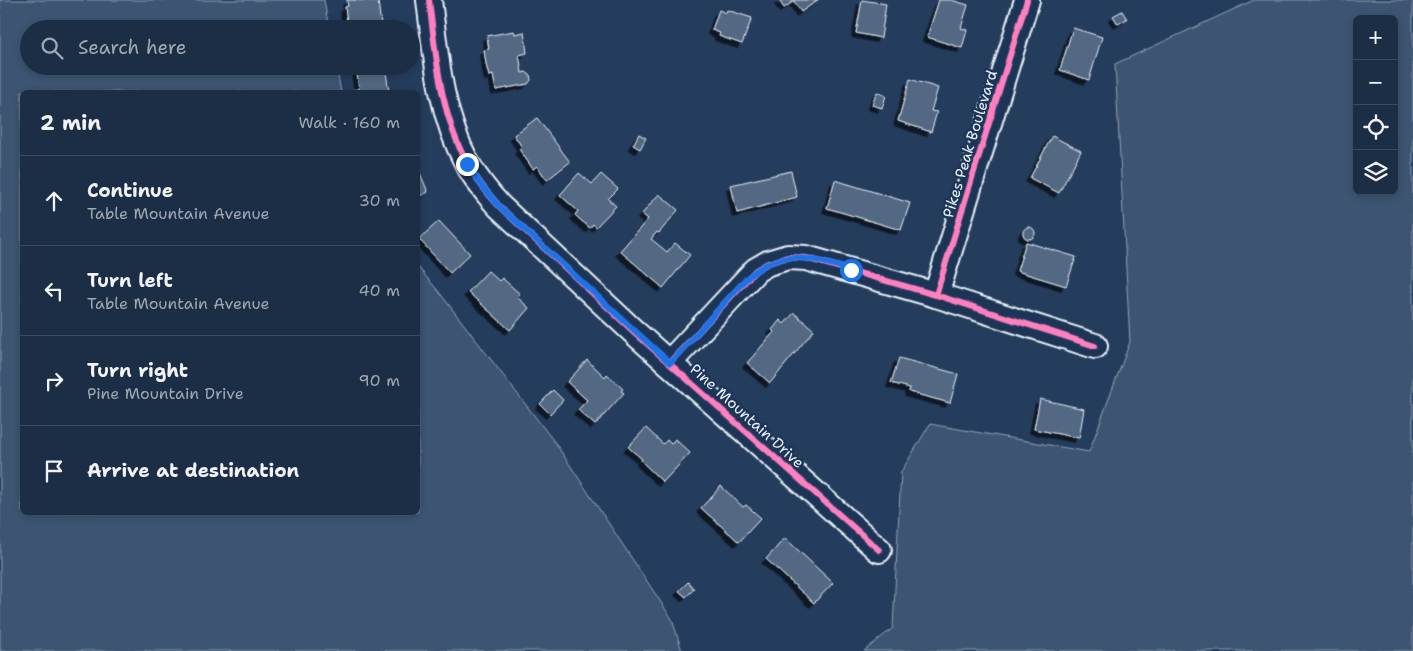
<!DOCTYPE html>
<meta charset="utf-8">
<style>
:root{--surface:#1c2e46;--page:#25364d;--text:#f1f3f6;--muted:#a0a8b3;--line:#3a4a5f}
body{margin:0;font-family:"Shantell Sans",sans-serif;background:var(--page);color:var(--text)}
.controls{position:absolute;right:15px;top:15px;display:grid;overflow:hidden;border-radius:8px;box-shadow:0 2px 8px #0003}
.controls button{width:45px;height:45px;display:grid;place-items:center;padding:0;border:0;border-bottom:1px solid var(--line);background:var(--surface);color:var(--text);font:25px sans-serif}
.stop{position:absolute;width:15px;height:15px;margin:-11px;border:4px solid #1a73e8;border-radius:50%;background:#fff}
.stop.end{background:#1a73e8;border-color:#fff;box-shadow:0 1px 5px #0008}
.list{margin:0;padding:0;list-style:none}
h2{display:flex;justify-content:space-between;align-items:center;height:65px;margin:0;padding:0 20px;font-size:21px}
h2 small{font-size:16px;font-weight:400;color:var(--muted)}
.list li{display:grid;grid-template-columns:32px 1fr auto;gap:15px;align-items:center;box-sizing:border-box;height:90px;padding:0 20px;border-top:1px solid var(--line)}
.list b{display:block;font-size:19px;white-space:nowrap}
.list p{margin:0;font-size:16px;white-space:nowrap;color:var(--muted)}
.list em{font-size:16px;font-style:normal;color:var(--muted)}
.icon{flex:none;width:28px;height:28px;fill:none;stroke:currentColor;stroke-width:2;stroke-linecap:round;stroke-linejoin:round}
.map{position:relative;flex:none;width:1413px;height:651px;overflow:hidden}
.search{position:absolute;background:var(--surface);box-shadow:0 2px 8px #0003;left:20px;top:20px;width:400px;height:55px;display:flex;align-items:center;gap:12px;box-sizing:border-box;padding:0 18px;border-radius:28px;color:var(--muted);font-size:19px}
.panel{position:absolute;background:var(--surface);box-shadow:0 2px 8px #0003;left:20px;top:90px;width:400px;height:425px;border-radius:8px}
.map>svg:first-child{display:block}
.green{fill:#3e5472;stroke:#93a2b5;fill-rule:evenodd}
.building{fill:#536782;stroke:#e8f1f8;filter:url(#shadow)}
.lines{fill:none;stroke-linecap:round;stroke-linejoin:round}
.minor-casing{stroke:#e8f1f8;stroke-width:28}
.minor{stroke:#1d3557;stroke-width:24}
.cycleway-casing{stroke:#1d3557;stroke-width:9}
.cycleway{stroke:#ff80c0;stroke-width:6}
.route{stroke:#1a73e8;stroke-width:6}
.labels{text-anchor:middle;stroke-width:5;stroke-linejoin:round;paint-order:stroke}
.street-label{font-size:15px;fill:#e8f1f8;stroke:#1d3557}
</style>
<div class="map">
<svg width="1413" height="651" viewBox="0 0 1413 651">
<defs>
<filter id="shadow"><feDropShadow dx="-4.5" dy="4.5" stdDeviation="0" flood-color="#0009"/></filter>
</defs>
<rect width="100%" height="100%" fill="#253d5d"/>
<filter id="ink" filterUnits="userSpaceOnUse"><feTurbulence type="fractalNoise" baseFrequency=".02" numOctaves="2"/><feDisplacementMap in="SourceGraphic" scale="10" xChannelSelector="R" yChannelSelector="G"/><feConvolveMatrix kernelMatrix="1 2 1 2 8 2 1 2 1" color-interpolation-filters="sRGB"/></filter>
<g filter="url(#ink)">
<g class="green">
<polygon points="0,0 324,0 329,29 29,29 29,66 336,66 341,92 22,92 22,512 418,512 418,267 439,292 556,444 672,619 682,651 0,651"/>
<path d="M1254,0H1413V651H864L893,628L901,472L930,424L1089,452L1130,342L1115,64ZM1357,19H1394V191H1357Z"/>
</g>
<g class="building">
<polygon points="347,0 378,1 381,25 348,29 345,7 348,6"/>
<polygon points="779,0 818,0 801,12 794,1 784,8"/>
<polygon points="862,0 886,4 881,38 856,33"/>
<polygon points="939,0 951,0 968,5 961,28 967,30 962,48 927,37"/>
<polygon points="719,10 726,13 727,10 752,18 742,44 719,36 720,33 712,30"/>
<polygon points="1122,11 1127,19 1118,24 1113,16"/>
<polygon points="1073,28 1102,37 1089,80 1060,70"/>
<polygon points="514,31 515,34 524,32 527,53 519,55 522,73 526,72 530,75 531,80 528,84 496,90 493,75 489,76 486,64 484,50 489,49 487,36"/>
<polygon points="356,66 385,66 389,92 352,92 352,90 359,89"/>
<polygon points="910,79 938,88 931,111 937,112 931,132 898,121"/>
<polygon points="877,92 886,96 882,108 872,105"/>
<polygon points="537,118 570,162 547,180 537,166 533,169 519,149 522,147 514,135"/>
<polygon points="639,134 646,138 640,149 633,145"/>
<polygon points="1052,136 1081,151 1059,193 1030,178"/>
<polygon points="419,171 428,192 418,197 418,172"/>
<polygon points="791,171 797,197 737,213 731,185"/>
<polygon points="579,173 592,184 601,174 618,189 608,199 616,206 596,227 593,224 590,228 577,217 575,215 578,211 560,195"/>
<polygon points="835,180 910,203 901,230 827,208"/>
<polygon points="659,194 678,210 659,233 657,232 651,239 667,252 675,243 690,255 663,288 620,251 648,219 642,214"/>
<polygon points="439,221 470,254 450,273 419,239"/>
<circle cx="1029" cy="233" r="6"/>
<polygon points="1026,242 1076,257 1066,286 1017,271"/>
<polygon points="488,271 499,281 502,278 520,294 517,297 529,308 510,330 468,292"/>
<polygon points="794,313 814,330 770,383 747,363 774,332 772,330 780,320 784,324"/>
<polygon points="899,358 958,374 950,403 909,392 910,388 891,383"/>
<polygon points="587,360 605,377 607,374 623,389 621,391 624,393 595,425 578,410 587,400 567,382"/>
<polygon points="553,390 563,400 550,414 540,404"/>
<polygon points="1040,399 1084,409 1079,438 1034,429"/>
<polygon points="646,428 663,444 667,440 671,444 675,439 690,453 663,482 641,461 642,459 628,447"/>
<polygon points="721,486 743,507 746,505 761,518 739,542 701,508"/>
<polygon points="785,538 833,583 814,603 766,559"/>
<polygon points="688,582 694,589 686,597 679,591"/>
</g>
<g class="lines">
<defs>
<g id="minor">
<path d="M429,0C436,56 440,113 467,163C476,179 487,193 499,206L634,332L879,550"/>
<polyline points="936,295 1027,0"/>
<polyline points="669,363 756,270 768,263 788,257 806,258 936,295 1095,346"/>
</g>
</defs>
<use href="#minor" class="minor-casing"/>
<use href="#minor" class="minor"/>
<defs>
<g id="cycleway">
<path d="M429,0C436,56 440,113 467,163C476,179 487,193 499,206L634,332L879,550"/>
<polyline points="936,295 1027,0"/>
<polyline points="669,363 756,270 768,263 788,257 806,258 936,295 1095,346"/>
</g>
</defs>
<use href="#cycleway" class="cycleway-casing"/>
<use href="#cycleway" class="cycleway"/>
</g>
</g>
<g class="lines" filter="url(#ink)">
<path class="route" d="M467,164L482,186L499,206L670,363L745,280C780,246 809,258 851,270"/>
</g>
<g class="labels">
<g class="street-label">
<text transform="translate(970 144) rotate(-73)" y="5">Pikes Peak Boulevard</text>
<text transform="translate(747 416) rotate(42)" y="5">Pine Mountain Drive</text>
</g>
</g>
</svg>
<div class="controls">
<button>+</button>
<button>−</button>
<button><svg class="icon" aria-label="locate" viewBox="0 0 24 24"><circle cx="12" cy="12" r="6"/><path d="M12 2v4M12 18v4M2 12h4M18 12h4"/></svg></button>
<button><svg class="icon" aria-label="layers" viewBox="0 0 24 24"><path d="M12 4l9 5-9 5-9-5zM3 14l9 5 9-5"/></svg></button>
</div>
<div class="stop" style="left:851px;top:270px"></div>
<div class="stop end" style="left:467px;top:164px"></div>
<div class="search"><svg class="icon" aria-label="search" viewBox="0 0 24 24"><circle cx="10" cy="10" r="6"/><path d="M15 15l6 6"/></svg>Search here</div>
<section class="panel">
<h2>2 min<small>Walk · 160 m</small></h2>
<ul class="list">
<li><svg class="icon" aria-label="ahead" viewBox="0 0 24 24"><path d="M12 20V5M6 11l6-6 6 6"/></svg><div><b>Continue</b><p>Table Mountain Avenue</p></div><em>30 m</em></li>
<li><svg class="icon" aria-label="left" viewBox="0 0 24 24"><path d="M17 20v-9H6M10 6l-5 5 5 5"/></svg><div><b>Turn left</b><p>Table Mountain Avenue</p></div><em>40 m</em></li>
<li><svg class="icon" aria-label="right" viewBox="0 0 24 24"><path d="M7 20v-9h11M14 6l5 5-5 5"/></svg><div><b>Turn right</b><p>Pine Mountain Drive</p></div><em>90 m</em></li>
<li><svg class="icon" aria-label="arrive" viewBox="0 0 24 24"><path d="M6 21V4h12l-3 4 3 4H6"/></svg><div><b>Arrive at destination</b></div></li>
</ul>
</section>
</div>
